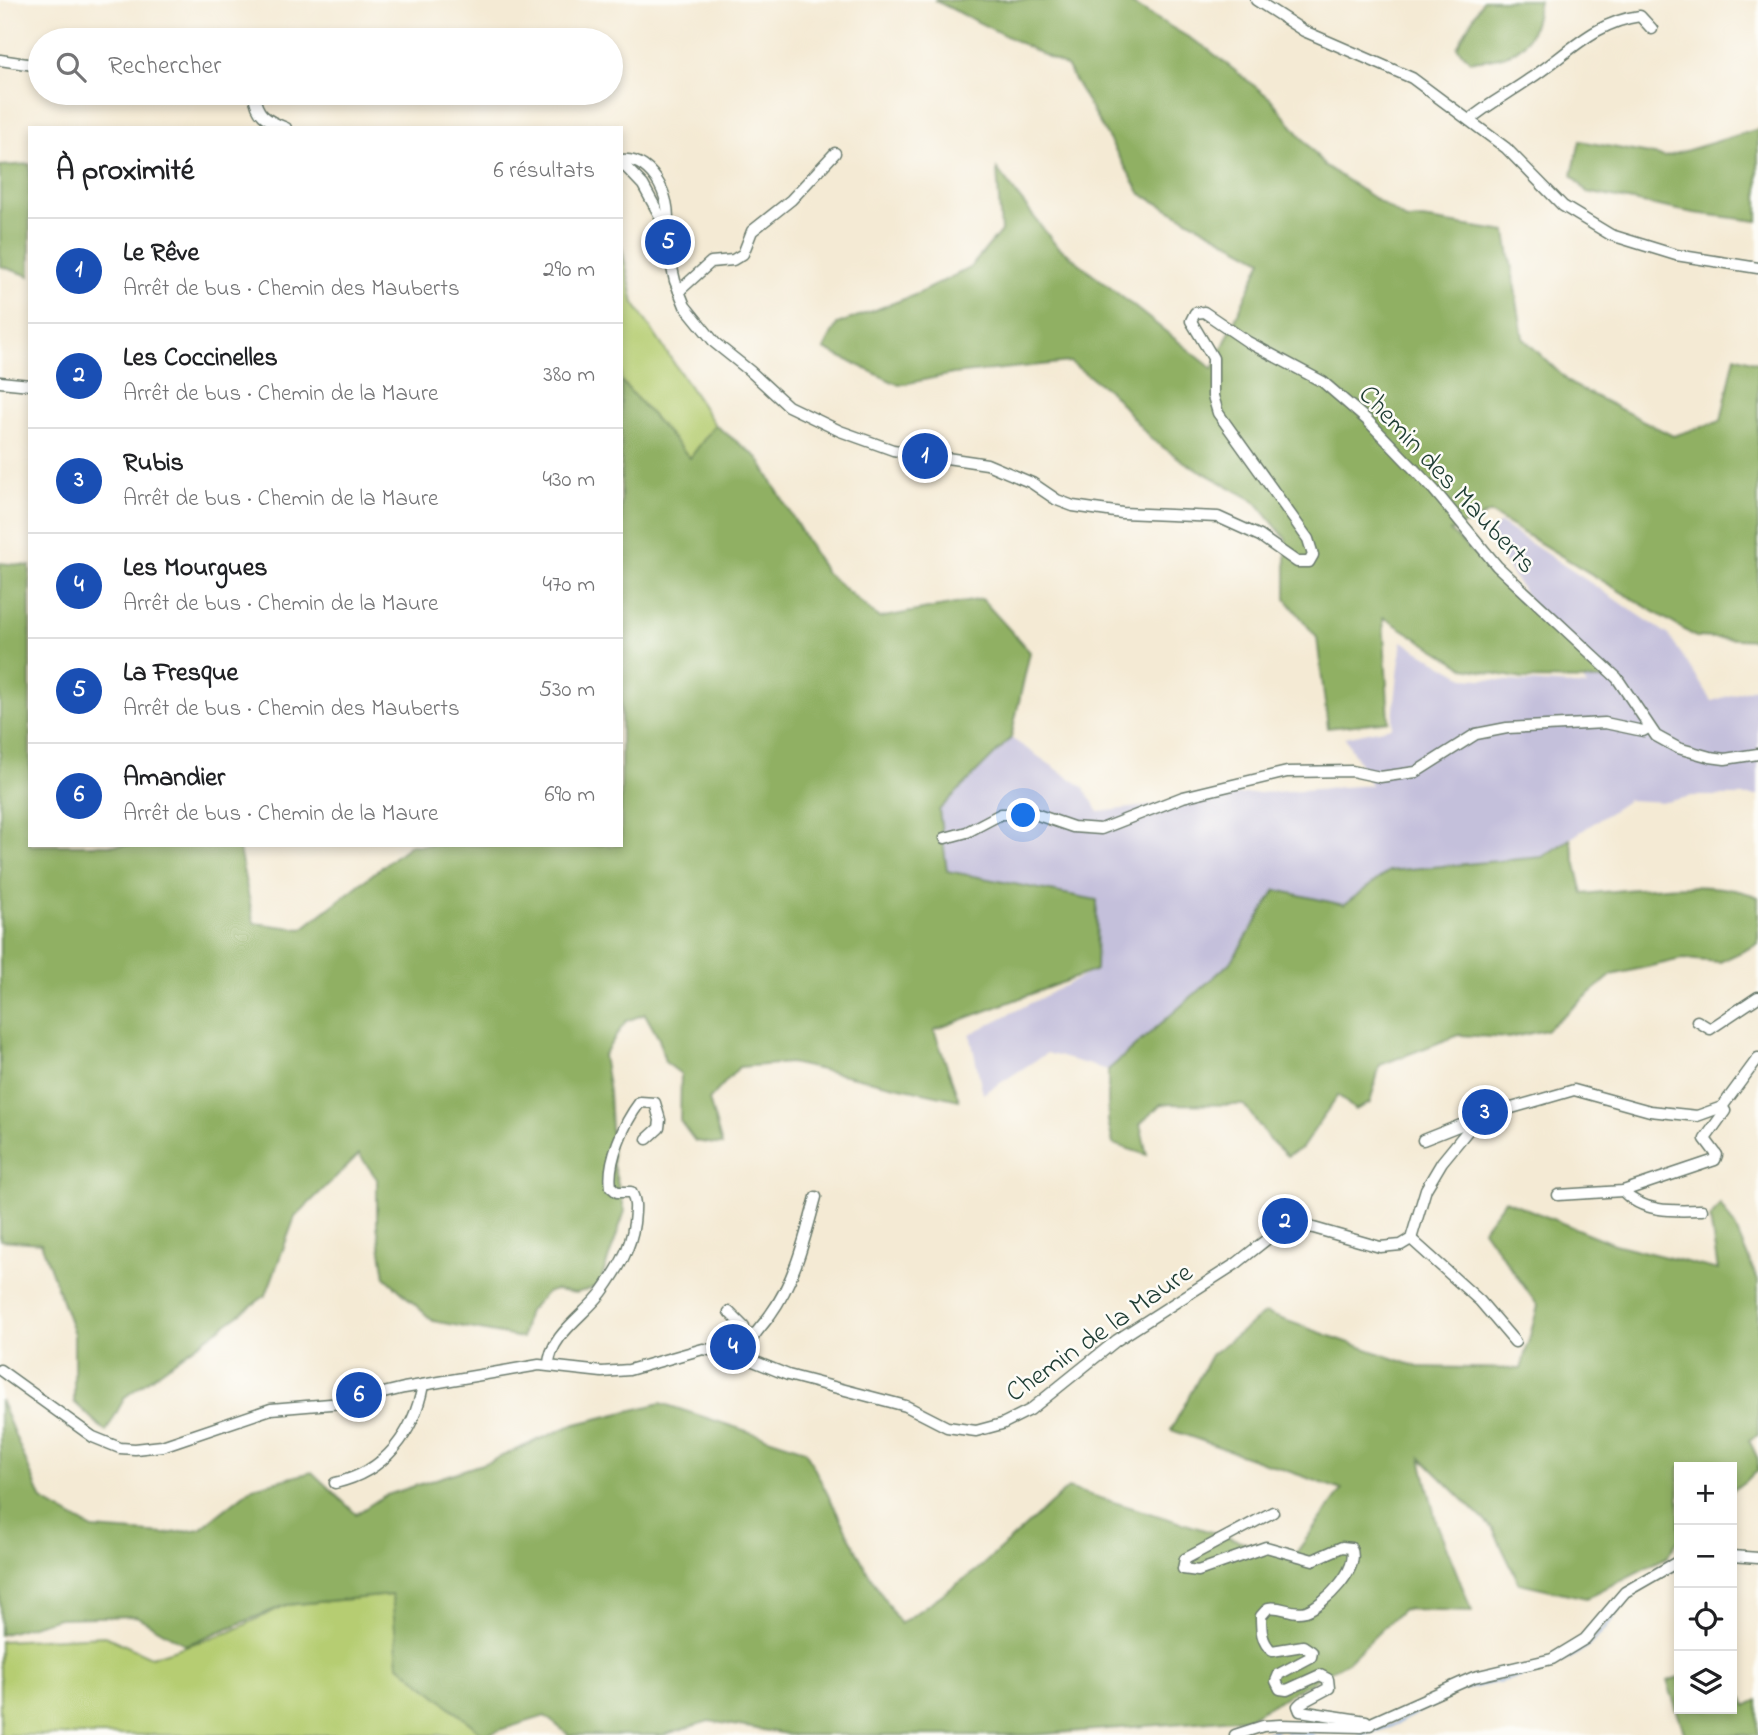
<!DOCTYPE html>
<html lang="fr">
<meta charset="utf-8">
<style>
:root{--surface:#fff;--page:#f2f2f2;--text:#202124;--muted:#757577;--line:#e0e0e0;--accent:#0b8043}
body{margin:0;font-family:"Indie Flower",sans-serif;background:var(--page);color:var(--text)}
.controls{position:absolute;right:21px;bottom:21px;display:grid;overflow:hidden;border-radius:0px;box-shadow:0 4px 10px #0003}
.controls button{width:63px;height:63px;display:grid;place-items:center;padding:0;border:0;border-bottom:2px solid var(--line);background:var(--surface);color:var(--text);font:35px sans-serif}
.you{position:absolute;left:1024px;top:816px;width:24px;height:24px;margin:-18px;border:5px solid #fff;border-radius:50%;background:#1a73e8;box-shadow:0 0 0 10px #1a73e833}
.badge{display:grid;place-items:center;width:46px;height:46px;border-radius:50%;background:var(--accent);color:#fff;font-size:23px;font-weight:700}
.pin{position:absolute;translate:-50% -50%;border:4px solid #fff;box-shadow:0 2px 7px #0006}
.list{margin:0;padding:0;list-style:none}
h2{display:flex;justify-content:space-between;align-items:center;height:91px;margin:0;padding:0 28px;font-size:30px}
h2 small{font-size:23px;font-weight:400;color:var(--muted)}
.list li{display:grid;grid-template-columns:46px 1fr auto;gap:21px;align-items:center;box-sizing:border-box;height:105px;padding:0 28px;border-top:2px solid var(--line)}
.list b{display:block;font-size:26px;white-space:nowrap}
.list p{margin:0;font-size:23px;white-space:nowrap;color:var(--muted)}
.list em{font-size:23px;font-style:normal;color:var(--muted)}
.icon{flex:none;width:38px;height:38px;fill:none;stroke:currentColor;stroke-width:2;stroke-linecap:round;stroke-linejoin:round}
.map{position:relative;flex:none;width:1758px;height:1735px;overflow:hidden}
.search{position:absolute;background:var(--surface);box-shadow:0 4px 10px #0003;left:28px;top:28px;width:595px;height:77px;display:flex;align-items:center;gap:18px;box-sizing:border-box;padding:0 24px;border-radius:38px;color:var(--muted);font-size:26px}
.panel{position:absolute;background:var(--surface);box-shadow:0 4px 10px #0003;left:28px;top:126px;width:595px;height:721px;border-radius:0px}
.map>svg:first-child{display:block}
.industrial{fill:#c4c0db}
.green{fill:#b6cd72;stroke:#6a8553;stroke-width:2}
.forest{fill:#90b064;stroke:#58764c;stroke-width:2}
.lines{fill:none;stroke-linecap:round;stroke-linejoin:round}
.stream{stroke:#6ea0d9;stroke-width:2.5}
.minor-casing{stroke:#6a7a6c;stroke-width:13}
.minor{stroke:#fff;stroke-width:10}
.labels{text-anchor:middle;stroke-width:5;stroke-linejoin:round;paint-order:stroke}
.street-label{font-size:28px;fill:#1f3d34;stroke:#fdfcf7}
</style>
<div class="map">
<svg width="1758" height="1735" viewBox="0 0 1758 1735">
<rect width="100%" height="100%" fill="#fdfcf7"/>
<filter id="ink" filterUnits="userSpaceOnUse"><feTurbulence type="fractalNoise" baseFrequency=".0143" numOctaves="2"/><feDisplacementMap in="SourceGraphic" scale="14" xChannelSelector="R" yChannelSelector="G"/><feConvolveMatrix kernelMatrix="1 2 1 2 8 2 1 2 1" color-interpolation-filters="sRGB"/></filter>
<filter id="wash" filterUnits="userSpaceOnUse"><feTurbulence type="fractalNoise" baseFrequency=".00686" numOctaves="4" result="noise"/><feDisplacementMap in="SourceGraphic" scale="28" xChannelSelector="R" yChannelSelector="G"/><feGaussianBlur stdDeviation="1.57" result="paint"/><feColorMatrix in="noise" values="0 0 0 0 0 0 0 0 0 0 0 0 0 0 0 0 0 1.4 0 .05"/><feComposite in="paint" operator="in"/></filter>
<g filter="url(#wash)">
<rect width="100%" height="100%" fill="#f4ead4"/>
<polygon class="industrial" points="1500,523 1669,635 1712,701 1758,687 1758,796 1692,796 1666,802 1628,800 1543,857 1389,871 1344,905 1276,890 1232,962 1108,1070 1047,1053 983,1094 970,1034 1096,970 995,882 947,871 939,810 1011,738 1083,787 1099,812 1232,795 1371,785 1345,737 1392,727 1402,641 1465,678 1587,686 1487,537"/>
<g class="green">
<polygon points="621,245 634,303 715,425 690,458 621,381"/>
<polygon points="392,1595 399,1664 484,1735 0,1735 0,1641 105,1636 151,1657 230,1632 286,1605"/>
</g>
<g class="forest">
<polygon points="934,0 1125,0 1205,47 1271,99 1324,165 1407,220 1422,219 1506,232 1523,338 1571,384 1673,436 1721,421 1735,356 1758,363 1758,640 1696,637 1490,513 1450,531 1607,680 1523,679 1465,668 1383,617 1389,721 1328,728 1317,638 1286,599 1286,539 1255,501 1186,463 1151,439 1112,393 1070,362 953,374 899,385 824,349 837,324 915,295 970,268 1001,231 997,169 1055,244 1213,369 1262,260 1141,194 1066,66"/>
<path d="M1483,0H1539C1532,49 1518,57 1470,61L1457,47Z"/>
<polygon points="1758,129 1758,221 1694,213 1587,192 1572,175 1580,141 1665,157"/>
<polygon points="30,164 30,276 0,266 0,166"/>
<polygon points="621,381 690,458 715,425 758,458 825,572 879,618 982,599 1030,652 1011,738 939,810 947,871 1097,900 1096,970 934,1030 959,1100 790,1063 739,1067 709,1100 722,1145 695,1141 680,1121 681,1074 665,1062 659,1039 645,1014 626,1021 603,1056 609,1092 613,1166 625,1211 599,1286 576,1293 555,1290 546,1293 527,1313 522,1338 433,1321 385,1277 377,1225 377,1179 359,1154 295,1217 266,1295 125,1397 106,1432 74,1402 74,1334 41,1243 0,1240 0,563 30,566 30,845 238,845 254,923 302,929 410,845 621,845"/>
<path d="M1570,839L1583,894C1632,890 1713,877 1758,897V944L1720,962L1682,959L1612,975L1546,1030L1508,1038L1459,1035L1380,1065L1370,1103L1355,1110L1338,1095L1302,1148L1287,1156L1270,1140L1244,1105L1161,1104L1140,1124L1147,1155L1113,1144L1108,1121V1070L1231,962L1276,890L1344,905L1389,871L1542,857Z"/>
<polygon points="1505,1200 1614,1244 1718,1270 1710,1219 1720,1204 1735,1227 1758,1281 1758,1435 1749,1440 1758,1459 1758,1471 1732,1491 1732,1467 1679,1467 1679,1539 1667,1557 1586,1598 1519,1583 1493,1529 1421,1458 1436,1521 1472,1611 1403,1609 1350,1660 1248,1718 1031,1735 793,1735 709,1721 663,1735 569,1735 545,1716 484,1735 398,1664 392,1595 286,1605 186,1645 136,1616 59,1618 0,1635 0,1400 42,1500 93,1529 165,1534 200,1529 253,1487 312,1472 356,1514 384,1496 491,1461 572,1425 661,1403 805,1450 866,1569 900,1624 977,1570 1068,1488 1293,1557 1342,1490 1171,1430 1211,1355 1265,1313 1418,1367 1521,1369 1538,1306 1483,1229"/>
<polygon points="1732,1673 1746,1706 1758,1700 1758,1735 1685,1735 1667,1681 1679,1677 1679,1709 1732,1709"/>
</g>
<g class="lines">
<g class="stream">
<polyline points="1672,1570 1679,1568"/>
<path d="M1528,1675C1555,1668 1584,1652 1602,1631C1616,1615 1624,1599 1642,1587"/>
<polyline points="1286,1731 1313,1734"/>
<polyline points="1259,1735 1276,1731"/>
<polyline points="1360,1735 1391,1726 1459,1690 1521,1676"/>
</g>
</g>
</g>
<g filter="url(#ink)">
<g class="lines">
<defs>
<g id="minor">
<polyline points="1256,0 1304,31 1412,78 1506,148 1563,206 1611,235 1676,255 1758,268"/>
<polyline points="245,40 256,36 259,40"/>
<polyline points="0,60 40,66"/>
<path d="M254,93C256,115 266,120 286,128"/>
<path d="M1469,120C1488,104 1508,94 1528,80C1566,56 1593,22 1640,16L1652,29"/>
<path d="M621,160C654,156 676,206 665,232"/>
<polyline points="621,162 643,185 660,216 675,281 685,306 715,343 750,371 788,406 840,431 893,450 987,464 1032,483 1057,500 1073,506 1122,513 1218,517 1260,536 1297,562 1309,562 1313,555 1308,539 1218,413 1213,396 1213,358 1191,321 1195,313 1204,312 1248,342 1323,382 1367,420 1434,490 1497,566 1617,678 1656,736 1678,748 1710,757 1725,759 1758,754"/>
<polyline points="679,291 711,262 733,260 743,254 752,231 791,200 835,153"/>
<polyline points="0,382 30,385"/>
<polyline points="945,838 967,832 1001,814 1035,814 1073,827 1101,829 1183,797 1287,772 1352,771 1380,777 1416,772 1476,734 1507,728 1605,723 1643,731 1648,728"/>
<polyline points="1697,1021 1710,1029 1758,997"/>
<polyline points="1423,1140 1476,1119"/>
<path d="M1623,1191C1642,1213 1675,1211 1702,1210"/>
<polyline points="1558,1195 1623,1191 1715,1160 1717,1155 1705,1139 1725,1111 1722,1107"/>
<polyline points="1411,1239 1480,1301 1515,1342"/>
<polyline points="729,1312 744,1327 741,1348"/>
<path d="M748,1358C748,1337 759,1331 770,1315C795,1281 805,1237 816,1197"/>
<path d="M549,1365C549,1336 586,1314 602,1292C617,1271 631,1249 634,1223C635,1212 637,1201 631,1192H617L611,1187C607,1161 624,1123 640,1102L655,1103L660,1120L659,1128L647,1139"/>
<polyline points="0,1370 93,1437 120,1448 135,1449 162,1446 271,1409 342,1403 404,1388 539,1365 602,1372 629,1370 703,1349 736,1354 788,1375 906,1406 947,1427 976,1431 1002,1424 1030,1410 1117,1340 1237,1263 1285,1225 1303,1225 1380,1247 1401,1245 1411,1239 1426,1189 1442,1162 1469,1129 1484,1116 1574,1090 1650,1111 1697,1116 1722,1107 1758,1058"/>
<path d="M335,1483C385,1472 414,1433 423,1385"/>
<path d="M1273,1512L1185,1559L1183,1569L1198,1571L1266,1547L1313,1560L1342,1547L1351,1548C1361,1568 1324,1605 1306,1611C1292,1615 1281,1605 1268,1608L1261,1616C1261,1629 1261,1642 1272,1651L1303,1646L1312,1652L1311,1657L1279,1674L1276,1681L1280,1689L1287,1690L1320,1675L1328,1679L1329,1688L1301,1703L1298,1706L1300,1711L1366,1721L1370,1725"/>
<polyline points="1732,1556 1758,1558"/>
<polyline points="1235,1735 1263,1726 1280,1725 1362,1727 1474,1677 1552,1659 1585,1639 1625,1592 1679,1561"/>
</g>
</defs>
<use href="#minor" class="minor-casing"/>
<use href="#minor" class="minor"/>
</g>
</g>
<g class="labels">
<g class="street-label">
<text transform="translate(1449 478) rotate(47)" y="10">Chemin des Mauberts</text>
<text transform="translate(1098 1331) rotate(-35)" y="10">Chemin de la Maure</text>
</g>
</g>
</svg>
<div class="controls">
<button>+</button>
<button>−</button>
<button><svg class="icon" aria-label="locate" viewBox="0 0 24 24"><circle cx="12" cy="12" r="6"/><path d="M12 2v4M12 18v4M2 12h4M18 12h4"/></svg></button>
<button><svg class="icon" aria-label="layers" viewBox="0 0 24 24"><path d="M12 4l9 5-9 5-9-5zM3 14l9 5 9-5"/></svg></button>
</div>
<div class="you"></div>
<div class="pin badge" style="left:925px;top:456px;background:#1a4fb4">1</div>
<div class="pin badge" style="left:1285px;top:1221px;background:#1a4fb4">2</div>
<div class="pin badge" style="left:1485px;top:1112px;background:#1a4fb4">3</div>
<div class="pin badge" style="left:733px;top:1347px;background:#1a4fb4">4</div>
<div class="pin badge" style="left:668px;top:242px;background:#1a4fb4">5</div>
<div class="pin badge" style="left:359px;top:1395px;background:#1a4fb4">6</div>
<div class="search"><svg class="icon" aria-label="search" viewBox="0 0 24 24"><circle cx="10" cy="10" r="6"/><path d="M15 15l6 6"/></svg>Rechercher</div>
<section class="panel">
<h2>À proximité<small>6 résultats</small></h2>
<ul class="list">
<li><span class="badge" style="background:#1a4fb4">1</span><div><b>Le Rêve</b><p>Arrêt de bus · Chemin des Mauberts</p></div><em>290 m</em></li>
<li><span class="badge" style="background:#1a4fb4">2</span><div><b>Les Coccinelles</b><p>Arrêt de bus · Chemin de la Maure</p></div><em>380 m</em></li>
<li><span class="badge" style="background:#1a4fb4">3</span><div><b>Rubis</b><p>Arrêt de bus · Chemin de la Maure</p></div><em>430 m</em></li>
<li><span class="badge" style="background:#1a4fb4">4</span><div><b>Les Mourgues</b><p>Arrêt de bus · Chemin de la Maure</p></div><em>470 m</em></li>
<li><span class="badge" style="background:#1a4fb4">5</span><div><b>La Fresque</b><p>Arrêt de bus · Chemin des Mauberts</p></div><em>530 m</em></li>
<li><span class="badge" style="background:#1a4fb4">6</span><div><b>Amandier</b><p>Arrêt de bus · Chemin de la Maure</p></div><em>690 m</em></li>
</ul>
</section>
</div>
